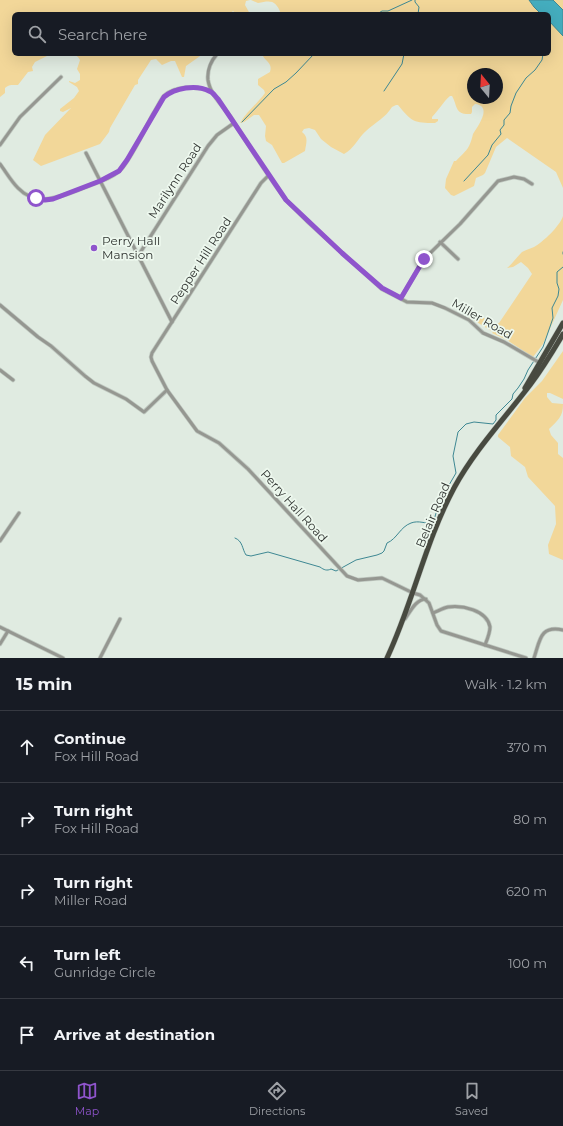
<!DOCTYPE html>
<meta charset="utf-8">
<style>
:root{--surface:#171b24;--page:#20242c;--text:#f1f3f6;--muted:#9ea1a6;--line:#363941;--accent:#8f54cc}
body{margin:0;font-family:Montserrat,sans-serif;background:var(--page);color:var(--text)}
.compass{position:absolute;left:467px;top:68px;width:36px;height:36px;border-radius:50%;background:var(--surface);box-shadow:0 4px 16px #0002;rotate:342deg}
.stop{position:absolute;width:12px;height:12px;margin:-9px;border:3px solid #8f54cc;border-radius:50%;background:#fff}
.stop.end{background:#8f54cc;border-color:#fff;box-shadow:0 1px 4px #0008}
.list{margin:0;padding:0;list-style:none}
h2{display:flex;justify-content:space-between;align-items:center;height:52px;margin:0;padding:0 16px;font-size:17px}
h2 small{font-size:13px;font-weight:400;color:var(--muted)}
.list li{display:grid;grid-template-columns:26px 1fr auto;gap:12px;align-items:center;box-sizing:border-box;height:72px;padding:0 16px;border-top:1px solid var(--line)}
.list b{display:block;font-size:15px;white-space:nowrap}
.list p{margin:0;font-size:13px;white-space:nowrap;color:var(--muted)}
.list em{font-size:13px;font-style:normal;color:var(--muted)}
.icon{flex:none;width:22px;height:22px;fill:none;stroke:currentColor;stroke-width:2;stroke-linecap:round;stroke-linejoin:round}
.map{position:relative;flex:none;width:563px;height:658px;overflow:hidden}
.search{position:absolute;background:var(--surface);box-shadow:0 4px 16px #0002;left:12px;right:12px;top:12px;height:44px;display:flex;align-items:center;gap:10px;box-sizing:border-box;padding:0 14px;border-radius:6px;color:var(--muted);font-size:15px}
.sheet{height:412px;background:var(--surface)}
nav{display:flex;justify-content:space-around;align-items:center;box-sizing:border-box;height:56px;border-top:1px solid var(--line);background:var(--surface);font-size:11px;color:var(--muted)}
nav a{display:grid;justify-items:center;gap:2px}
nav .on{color:var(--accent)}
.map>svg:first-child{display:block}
.green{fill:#f2d799;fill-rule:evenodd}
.water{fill:#44adbe;stroke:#3e8893}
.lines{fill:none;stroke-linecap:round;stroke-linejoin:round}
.stream{stroke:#3e8893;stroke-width:1}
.minor-casing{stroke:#bdc6be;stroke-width:4.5}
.trunk-casing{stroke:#bdc6be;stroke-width:6}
.minor{stroke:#959791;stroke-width:3}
.trunk{stroke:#484a40;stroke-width:5}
.route{stroke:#8f54cc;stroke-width:5}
.poi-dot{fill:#8f54cc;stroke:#edf8ee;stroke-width:1.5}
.labels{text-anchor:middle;stroke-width:3.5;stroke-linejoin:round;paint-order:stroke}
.street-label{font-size:12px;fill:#2f3330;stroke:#edf8ee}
.poi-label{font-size:12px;fill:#2f3330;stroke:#edf8ee;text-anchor:start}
</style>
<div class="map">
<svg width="563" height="658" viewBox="0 0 563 658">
<rect width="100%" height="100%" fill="#e0ebe1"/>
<g class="green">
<path d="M0,0H250L246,1L245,5L250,14H236L233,11L230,14H14V54H51L35,62L32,67L33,71L28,72L18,85C13,85 9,84 5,88V93L0,97Z"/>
<path d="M251,0H563V188L556,172L507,138L496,147L485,173L483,175L476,178L474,186L454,196L451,195L445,188L446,179L454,161H456C460,156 466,152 469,146C471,142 472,138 473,134C478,126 493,106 475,104L472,107V112L471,114C454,115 458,106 452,96H450C443,102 439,110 432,117V119H438V121L435,123C414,123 412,122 398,105H396L392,107C385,118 376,122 366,131C358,138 354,149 344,154L331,147L321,139L315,130L309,128L304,129L302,132C309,137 306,143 305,151L284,163H282L272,145L266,141L265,136L266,126L259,115H254L244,122L240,123C247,111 257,104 265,93L264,90L258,85V79L270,72C273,62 265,62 262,54H549V14H281C276,0 271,0 258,3ZM473,74H497V98H473Z"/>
<polygon points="74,54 203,54 186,66 184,77 182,77 175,61 171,61 162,65 156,59 151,60 138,80 138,84 135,85 110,128 109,132 100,144 41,166 33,160 45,135 71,108 63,112 60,111 60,109 74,98 79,91 77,87 69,82 69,81 75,83 80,80 80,74 77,69 80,60 78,57"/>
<path d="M563,216V300L543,344L533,357L507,340L492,333L493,332L462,313L484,318L492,323H499L532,274L528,268L521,262L513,267L507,268C513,263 517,257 522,252C525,250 530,249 534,247C543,242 560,226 563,216Z"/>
<path d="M563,351V399L550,393H547V397L552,403L563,404C563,417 558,420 549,429L551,435L558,443V454L563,458V560L549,554L548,545L556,524L555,506L528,477L525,467L511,456L510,447L498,437V435L525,398L542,381Z"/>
</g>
<polygon class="water" points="529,0 553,0 563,10 563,36 549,21 549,14 541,14 534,7"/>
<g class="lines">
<g class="stream">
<polyline points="415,0 415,2 419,7 418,14"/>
<polyline points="377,14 382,11 388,11 412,0"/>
<polyline points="384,91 402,64 404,54"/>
<polyline points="242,122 274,89 286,82 296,73 314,54"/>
<polyline points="464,181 488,155 492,145 501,134 500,130 504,125 504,120 510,113 511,106 516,93 526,78 535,70 542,60 543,54"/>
<polyline points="563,252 563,254"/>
<path d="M235,538C243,541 242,549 246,555L251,556L268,552L320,567C324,570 327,571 331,569L336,571L356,560L377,555L382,553L384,551L387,543C397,539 400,527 411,523C419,520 425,524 433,523L437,510L445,492L456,473L453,456L458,432L466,424L474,422L493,424L496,420V415L512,399L513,394L518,388L524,379L528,370L543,347L553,318L552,308L558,296L559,289L557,283V272L563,267"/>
</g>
<defs>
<g id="minor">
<path d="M217,54C211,61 207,71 208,80C210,94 222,105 230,116C246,141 261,165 278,189L286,200L307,221L382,289L407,302L432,303L445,308L469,320L483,333L504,342L540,363"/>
<polyline points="0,145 20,117 61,77"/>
<polyline points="86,153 172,322"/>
<path d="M0,164C6,172 11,181 18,188C38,209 64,195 86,187C98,182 114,178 123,167C135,151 144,131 153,114C157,108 160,101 164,96C176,85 197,86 211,91"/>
<polyline points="268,176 261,183 152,353 151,357 152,361 167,390 197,431 219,443 248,469 347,576 358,580 382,578 413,593 420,595 429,603 437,625 441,631 526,658"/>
<polyline points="440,242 458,259"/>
<polyline points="138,256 208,146 217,135 234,123"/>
<polyline points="401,298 424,259 460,224 498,181 514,177 524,179 532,184"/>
<polyline points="0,305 38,337 51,346 85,376 94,383 126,399 144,412 167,390"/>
<polyline points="0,370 13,380"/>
<polyline points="0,541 19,513"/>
<path d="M433,613C438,611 443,608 448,607C462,605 487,610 490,627C490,633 487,640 485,645"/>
<path d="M405,619C410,612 416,599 426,599"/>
<polyline points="0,627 63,658"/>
<polyline points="0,644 8,631"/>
<polyline points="100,658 120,619"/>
<path d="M534,658C540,640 540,625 563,630"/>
</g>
<g id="trunk">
<polyline points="525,388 563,323"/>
<path d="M387,658C413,603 425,542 454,488C474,451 504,419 530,385C542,369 553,351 563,334"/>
</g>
</defs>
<use href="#minor" class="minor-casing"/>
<use href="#trunk" class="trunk-casing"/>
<use href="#minor" class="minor"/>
<use href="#trunk" class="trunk"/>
</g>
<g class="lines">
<path class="route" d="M36,198L45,200L53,199L100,181L119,171L127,160L164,97C175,88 196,84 209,91C213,92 215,96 218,99L286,200L342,253L382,288L401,298L424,259"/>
</g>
<circle class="poi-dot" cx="94" cy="248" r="4"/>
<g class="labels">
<g class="street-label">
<text transform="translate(175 181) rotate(-57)" y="4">Marilynn Road</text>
<text transform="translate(201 261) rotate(-57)" y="4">Pepper Hill Road</text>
<text transform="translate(482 319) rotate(30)" y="4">Miller Road</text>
<text transform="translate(294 506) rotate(48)" y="4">Perry Hall Road</text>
<text transform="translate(433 515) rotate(-67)" y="4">Belair Road</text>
</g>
<g class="poi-label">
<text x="102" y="245">Perry Hall<tspan x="102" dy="14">Mansion</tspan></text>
</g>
</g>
</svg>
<svg class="compass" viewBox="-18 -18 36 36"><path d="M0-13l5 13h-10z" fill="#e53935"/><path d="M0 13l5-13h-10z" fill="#9ea1a6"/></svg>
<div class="stop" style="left:36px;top:198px"></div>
<div class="stop end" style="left:424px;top:259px"></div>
<div class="search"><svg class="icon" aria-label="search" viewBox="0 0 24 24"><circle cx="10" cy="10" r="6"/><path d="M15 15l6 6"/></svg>Search here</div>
</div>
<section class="sheet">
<h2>15 min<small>Walk · 1.2 km</small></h2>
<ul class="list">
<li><svg class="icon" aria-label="ahead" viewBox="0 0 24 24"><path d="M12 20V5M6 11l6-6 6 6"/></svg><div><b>Continue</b><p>Fox Hill Road</p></div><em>370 m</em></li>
<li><svg class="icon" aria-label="right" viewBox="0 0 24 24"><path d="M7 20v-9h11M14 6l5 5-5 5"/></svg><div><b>Turn right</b><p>Fox Hill Road</p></div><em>80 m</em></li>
<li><svg class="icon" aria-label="right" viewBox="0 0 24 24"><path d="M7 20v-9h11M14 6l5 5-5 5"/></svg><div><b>Turn right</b><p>Miller Road</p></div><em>620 m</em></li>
<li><svg class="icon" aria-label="left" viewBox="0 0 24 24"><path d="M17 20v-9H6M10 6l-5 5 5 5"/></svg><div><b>Turn left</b><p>Gunridge Circle</p></div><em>100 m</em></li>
<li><svg class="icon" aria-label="arrive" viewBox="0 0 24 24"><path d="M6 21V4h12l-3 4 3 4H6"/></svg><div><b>Arrive at destination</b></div></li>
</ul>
</section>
<nav>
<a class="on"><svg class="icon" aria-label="map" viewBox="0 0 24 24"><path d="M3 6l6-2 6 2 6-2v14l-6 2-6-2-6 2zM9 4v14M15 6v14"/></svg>Map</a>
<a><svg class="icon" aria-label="directions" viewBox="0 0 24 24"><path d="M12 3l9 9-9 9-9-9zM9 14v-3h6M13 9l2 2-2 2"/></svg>Directions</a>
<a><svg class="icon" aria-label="saved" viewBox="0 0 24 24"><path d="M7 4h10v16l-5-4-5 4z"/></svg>Saved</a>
</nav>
